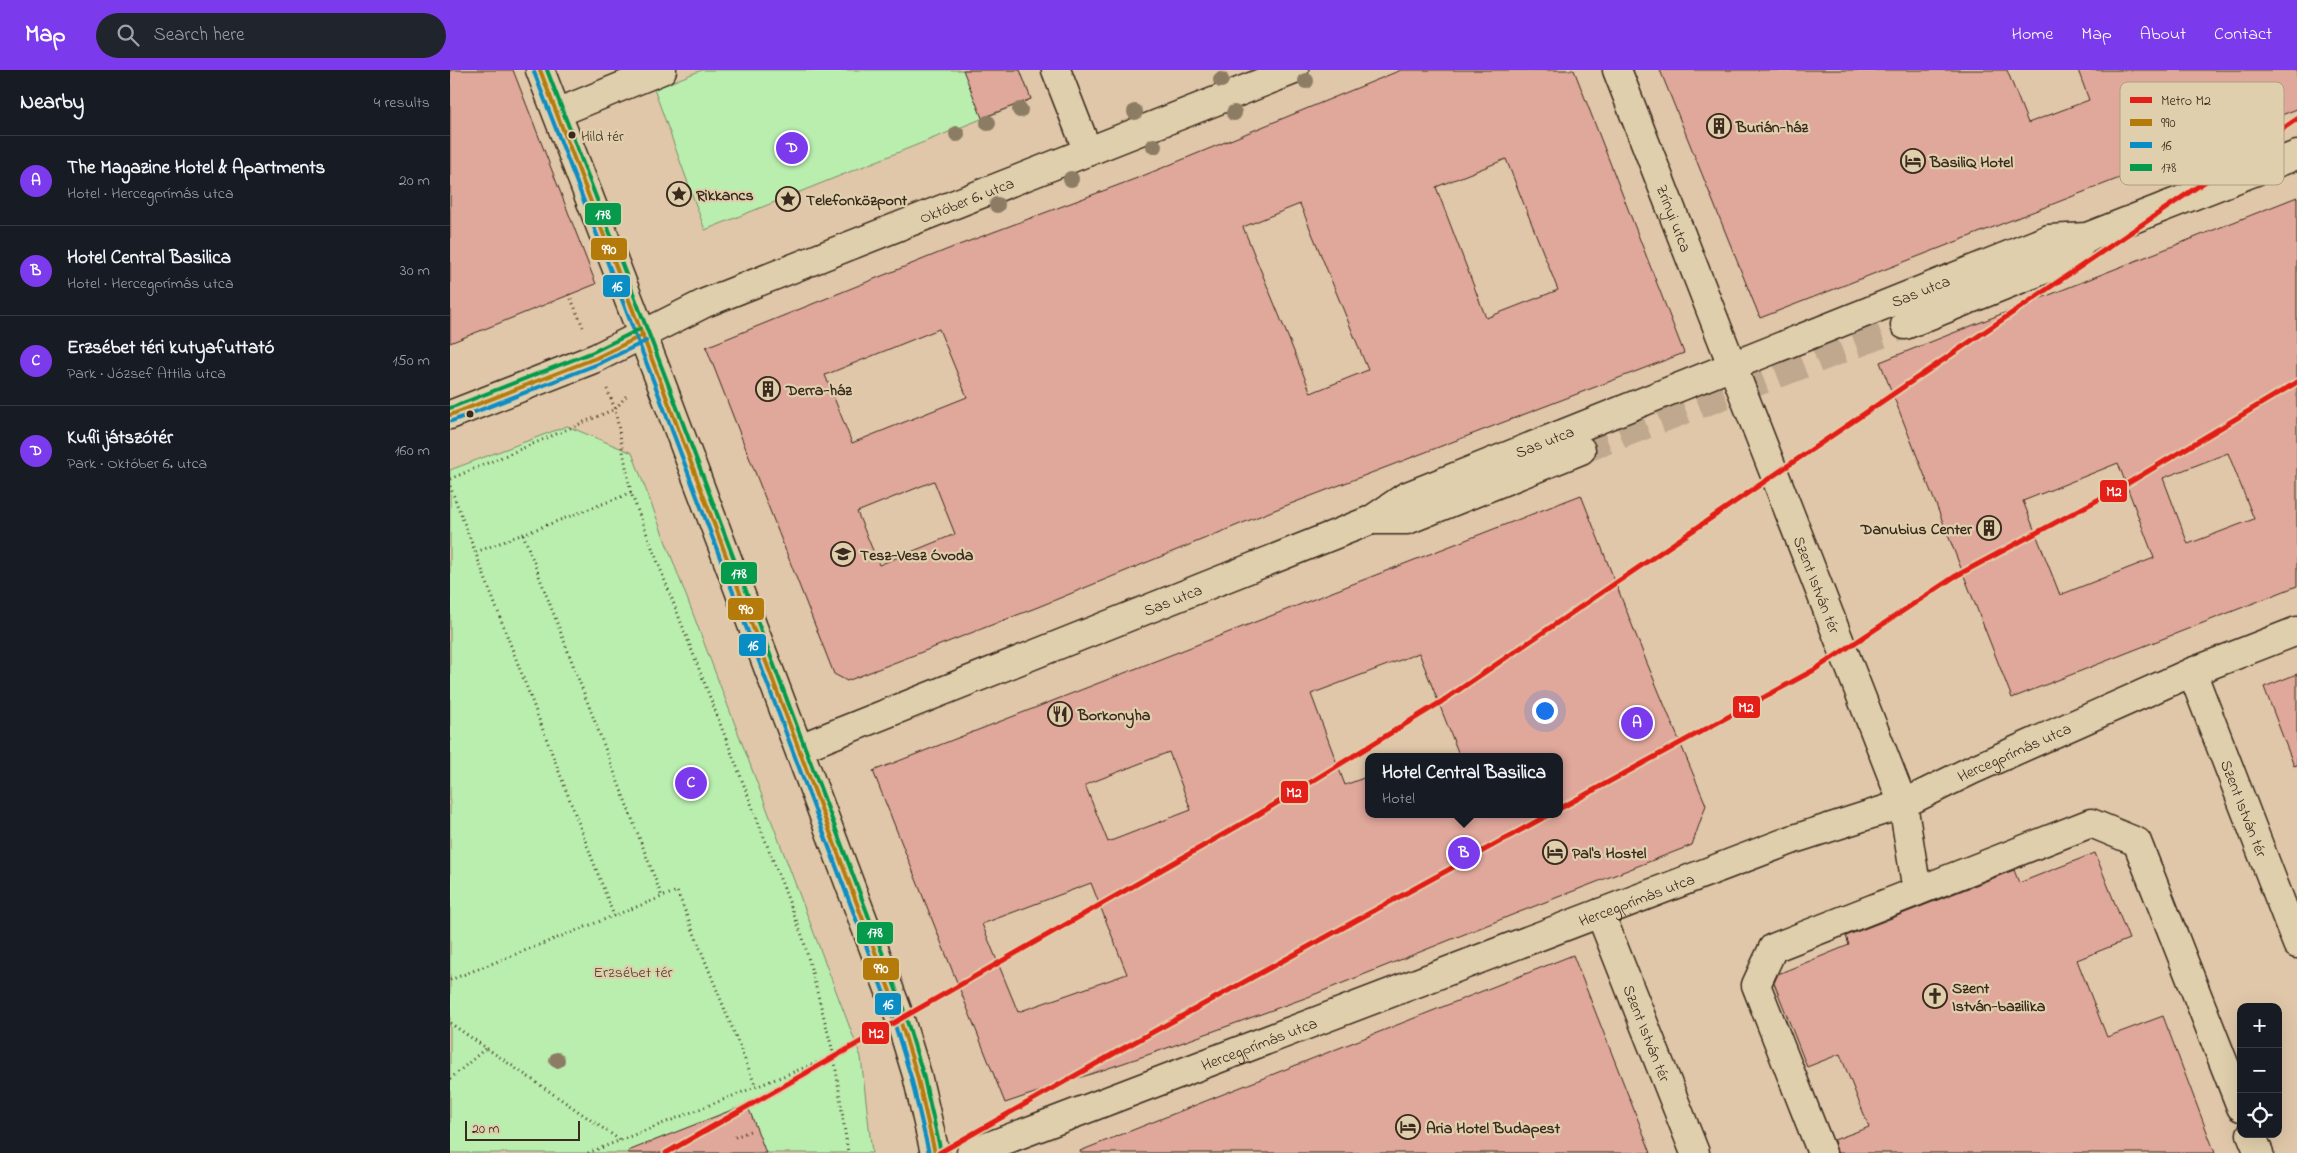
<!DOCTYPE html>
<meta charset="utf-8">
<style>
:root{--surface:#171b24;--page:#20242c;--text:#f1f3f6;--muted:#9ea1a6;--line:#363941;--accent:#7c3aed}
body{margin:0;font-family:"Indie Flower",sans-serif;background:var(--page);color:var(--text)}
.controls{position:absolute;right:15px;bottom:15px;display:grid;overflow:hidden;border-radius:10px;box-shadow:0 5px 20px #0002}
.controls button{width:45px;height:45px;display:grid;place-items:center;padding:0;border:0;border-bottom:1px solid var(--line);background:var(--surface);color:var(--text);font:25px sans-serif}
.scale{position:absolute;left:15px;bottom:12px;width:115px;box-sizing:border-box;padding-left:5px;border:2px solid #3b2a1e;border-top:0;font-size:14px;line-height:18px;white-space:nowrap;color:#3b2a1e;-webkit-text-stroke:4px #e0cfac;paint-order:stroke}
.you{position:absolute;left:1094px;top:640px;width:18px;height:18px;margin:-12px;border:4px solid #fff;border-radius:50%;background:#1a73e8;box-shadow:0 0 0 8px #1a73e833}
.badge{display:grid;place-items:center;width:32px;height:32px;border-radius:50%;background:var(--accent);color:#fff;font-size:16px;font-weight:700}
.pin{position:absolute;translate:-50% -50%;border:2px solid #fff;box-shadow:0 1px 5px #0006}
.popup{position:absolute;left:915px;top:683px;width:198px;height:65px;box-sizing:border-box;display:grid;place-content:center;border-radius:10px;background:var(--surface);filter:drop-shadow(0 1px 4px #0005);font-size:16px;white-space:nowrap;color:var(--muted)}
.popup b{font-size:19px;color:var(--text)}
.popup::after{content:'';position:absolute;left:50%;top:100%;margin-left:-10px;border:10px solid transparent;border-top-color:var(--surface)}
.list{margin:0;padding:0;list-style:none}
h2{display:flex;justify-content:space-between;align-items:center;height:65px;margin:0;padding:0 20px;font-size:21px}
h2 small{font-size:16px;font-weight:400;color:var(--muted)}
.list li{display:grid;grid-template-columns:32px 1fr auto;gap:15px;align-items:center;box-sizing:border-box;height:90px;padding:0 20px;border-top:1px solid var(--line)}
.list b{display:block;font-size:19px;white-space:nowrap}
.list p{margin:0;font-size:16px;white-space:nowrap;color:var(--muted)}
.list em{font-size:16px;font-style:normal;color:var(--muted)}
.icon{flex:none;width:28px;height:28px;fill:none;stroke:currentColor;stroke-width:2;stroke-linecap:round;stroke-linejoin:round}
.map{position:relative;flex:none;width:1847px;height:1083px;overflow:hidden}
header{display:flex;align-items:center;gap:30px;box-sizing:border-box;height:70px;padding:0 25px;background:var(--accent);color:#fff}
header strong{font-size:24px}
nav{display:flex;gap:28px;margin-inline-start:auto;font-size:18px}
.search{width:350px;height:45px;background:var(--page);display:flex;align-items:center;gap:12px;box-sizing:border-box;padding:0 18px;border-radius:28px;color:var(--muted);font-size:19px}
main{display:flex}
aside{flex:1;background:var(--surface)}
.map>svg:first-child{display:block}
.green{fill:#b9eeaf;stroke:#7a8c66}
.building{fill:#e0a79b;stroke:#3b2a1e;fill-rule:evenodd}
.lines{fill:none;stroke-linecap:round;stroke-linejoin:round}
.minor-tunnel{stroke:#bfa88d;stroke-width:28;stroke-dasharray:28 14;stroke-linecap:butt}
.minor-casing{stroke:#3b2a1e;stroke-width:31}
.path{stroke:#3b2a1e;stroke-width:3;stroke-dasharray:1 4;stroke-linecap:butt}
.minor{stroke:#e0cfac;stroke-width:28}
.bus-1-casing{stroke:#e0cfac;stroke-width:8}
.bus-2-casing{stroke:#e0cfac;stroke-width:8}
.bus-3-casing{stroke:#e0cfac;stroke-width:8}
.bus-1{stroke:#b57b0a;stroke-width:4}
.bus-2{stroke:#098dc5;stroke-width:4}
.bus-3{stroke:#069a4c;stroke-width:4}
.metro-1-casing{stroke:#e0cfac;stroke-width:9}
.metro-1{stroke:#e41f18;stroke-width:5}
.tree{fill:#8c7c64}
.bus-dot{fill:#3b2a1e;stroke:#e0cfac;stroke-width:2}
.labels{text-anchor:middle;stroke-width:4.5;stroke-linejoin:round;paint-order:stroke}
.bus-label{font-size:15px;fill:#3b2a1e;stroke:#e0cfac;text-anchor:start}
.poi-label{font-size:16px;font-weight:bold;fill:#3b2a1e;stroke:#e0cfac;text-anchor:start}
.street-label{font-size:16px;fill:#3b2a1e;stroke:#e0cfac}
.park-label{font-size:16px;fill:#483e2c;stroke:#e0cfac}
.key{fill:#e0cfac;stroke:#ae9e81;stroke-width:1}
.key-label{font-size:14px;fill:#3b2a1e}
.line-badge{stroke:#e0cfac;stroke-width:2}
.badge-label{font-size:14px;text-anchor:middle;font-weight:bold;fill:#fff}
</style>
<header>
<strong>Map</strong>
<div class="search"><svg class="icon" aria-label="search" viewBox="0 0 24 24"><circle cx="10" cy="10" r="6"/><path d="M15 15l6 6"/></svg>Search here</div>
<nav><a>Home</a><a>Map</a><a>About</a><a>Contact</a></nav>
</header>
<main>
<aside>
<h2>Nearby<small>4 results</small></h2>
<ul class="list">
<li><span class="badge">A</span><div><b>The Magazine Hotel &amp; Apartments</b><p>Hotel · Hercegprímás utca</p></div><em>20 m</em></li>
<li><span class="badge">B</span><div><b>Hotel Central Basilica</b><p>Hotel · Hercegprímás utca</p></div><em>30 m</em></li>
<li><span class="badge">C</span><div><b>Erzsébet téri kutyafuttató</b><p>Park · József Attila utca</p></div><em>150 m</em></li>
<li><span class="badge">D</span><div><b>Kufli játszótér</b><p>Park · Október 6. utca</p></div><em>160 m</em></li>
</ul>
</aside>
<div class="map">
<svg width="1847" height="1083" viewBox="0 0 1847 1083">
<rect width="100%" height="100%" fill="#e0c7a9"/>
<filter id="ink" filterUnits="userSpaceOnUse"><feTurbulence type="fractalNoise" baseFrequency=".02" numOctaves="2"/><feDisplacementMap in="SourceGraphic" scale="10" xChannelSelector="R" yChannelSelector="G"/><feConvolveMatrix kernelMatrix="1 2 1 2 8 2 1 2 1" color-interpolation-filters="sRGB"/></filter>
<g filter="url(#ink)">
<g class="green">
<polygon points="252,0 570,0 581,29 255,160 204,19"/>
<polygon points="117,356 182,383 411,987 422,1083 0,1083 0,400"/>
</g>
<g class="building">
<polygon points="0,0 63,0 146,214 0,273"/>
<polygon points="513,0 570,0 581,29 532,48"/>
<path d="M951,0H1124L1234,283L822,441L588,537L397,611L384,604L256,277L501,178L690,107ZM1056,89L1108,220L1036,248L986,117ZM850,134L918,300L861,323L793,157ZM489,259L517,327L402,373L375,305ZM484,411L505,464L429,495L407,442Z"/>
<polygon points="1210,0 1557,0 1578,53 1639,30 1628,0 1847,0 1847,39 1310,248"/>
<path d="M1847,127V516L1562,628L1430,292ZM1778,383L1804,449L1738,474L1713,408ZM1668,393L1704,488L1610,525L1573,431Z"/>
<path d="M1131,425L1197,593L1256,735L1242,775L1067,843L858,927L706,982L555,1033L423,701ZM969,583L1010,687H1109V744H919V706L895,715L861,624ZM719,682L741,740L658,772L635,715ZM641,813L677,904L568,942L532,854Z"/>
<polygon points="1847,604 1847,695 1844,696 1814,617"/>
<polygon points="1645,783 1679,869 1627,890 1657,967 1713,946 1765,1083 1387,1083 1384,1070 1419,1057 1390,984 1357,997 1324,913 1328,904 1399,875 1396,866 1564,800 1569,813"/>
<polygon points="1123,885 1201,1083 631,1083 630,1081"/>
<polygon points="297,1034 316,1083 179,1083 178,1081"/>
</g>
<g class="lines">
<polyline class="minor-tunnel" points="1131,380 1455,255"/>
<defs>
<g id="minor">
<polyline points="90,0 211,313 447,940 467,1005 485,1083"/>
<polyline points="606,0 638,82"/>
<path id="s1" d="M1167,0L1453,734L1467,821"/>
<polyline points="107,43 212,0"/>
<polyline points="1455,255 1610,193 1618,188 1637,167"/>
<path id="s2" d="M0,345L146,288L255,233L844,0"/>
<polyline points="921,450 957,450 1131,380"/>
<path id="s3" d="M1742,602L1847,874"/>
<path id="s4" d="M350,678L921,450L955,427L1599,169L1637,167L1847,85"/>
<path id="s5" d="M1150,843L1245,1083"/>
<polyline points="1801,1064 1809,1083"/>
<path id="s6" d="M521,1083L1344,769L1453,734L1522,700L1742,602L1847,561"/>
<polyline points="1372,1083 1306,915 1323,878 1641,753 1687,772 1791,1037"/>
</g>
</defs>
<use href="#minor" class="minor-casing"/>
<g class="path">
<polyline points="119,224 133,257"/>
<polyline points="157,319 165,339 181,423 353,868 384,986 398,1083"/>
<polyline points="0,409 165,339 178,324"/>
<polyline points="0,416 164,846"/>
<polyline points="73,464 212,827"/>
<polyline points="26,482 181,423"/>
<polyline points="0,910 227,821 306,1017"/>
<polyline points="0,953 170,1070"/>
<polyline points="0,1009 36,978"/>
<polyline points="285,1067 300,1061 301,1064"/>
<polyline points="138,1083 384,986"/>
</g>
<use href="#minor" class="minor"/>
<defs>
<g id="bus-1">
<polyline points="90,0 211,313 447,940 467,1005 485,1083"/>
<polyline points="0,345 146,288 193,265"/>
</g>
<g id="bus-2">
<polyline points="84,2 205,315 441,942 461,1007 479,1083"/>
<polyline points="2,351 148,294 196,271"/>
</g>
<g id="bus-3">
<polyline points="97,0 217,311 453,938 473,1004 491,1082"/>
<polyline points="0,338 143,282 190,259"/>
</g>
</defs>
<use href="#bus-1" class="bus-1-casing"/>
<use href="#bus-2" class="bus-2-casing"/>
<use href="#bus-3" class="bus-3-casing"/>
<use href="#bus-1" class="bus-1"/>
<use href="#bus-2" class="bus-2"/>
<use href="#bus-3" class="bus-3"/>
<defs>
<g id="metro-1">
<polyline points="1109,739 1364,600 1504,507 1670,418 1847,312"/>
<polyline points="216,1083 809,744 991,632 1847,49"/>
<polyline points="489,1083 672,979 1100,744"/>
</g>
</defs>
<use href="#metro-1" class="metro-1-casing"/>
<use href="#metro-1" class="metro-1"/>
</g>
<g class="tree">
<circle cx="771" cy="10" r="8"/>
<circle cx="856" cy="11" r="8"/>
<circle cx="570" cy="40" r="8"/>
<circle cx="685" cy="42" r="8"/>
<circle cx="784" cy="43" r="8"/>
<circle cx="538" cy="53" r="8"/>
<circle cx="507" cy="64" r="8"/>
<circle cx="704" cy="76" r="8"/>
<circle cx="621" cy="109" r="8"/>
<circle cx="547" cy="135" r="8"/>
<circle cx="107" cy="990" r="8"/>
</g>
</g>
<defs>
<symbol id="building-ring" viewBox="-11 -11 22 22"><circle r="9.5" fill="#e0cfac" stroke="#3b2a1e" stroke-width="1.5"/><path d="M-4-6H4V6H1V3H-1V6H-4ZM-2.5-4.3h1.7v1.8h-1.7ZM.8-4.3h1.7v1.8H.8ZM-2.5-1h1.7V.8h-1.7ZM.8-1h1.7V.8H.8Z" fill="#3b2a1e"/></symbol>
<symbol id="hotel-ring" viewBox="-11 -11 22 22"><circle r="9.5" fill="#e0cfac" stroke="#3b2a1e" stroke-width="1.5"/><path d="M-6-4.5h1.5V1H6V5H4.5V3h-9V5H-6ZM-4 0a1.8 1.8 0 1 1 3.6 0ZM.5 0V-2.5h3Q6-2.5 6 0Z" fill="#3b2a1e"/></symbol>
<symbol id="sight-ring" viewBox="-11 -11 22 22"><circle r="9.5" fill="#e0cfac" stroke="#3b2a1e" stroke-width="1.5"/><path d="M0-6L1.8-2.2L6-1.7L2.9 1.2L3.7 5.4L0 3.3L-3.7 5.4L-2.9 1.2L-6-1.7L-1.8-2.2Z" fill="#3b2a1e"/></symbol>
<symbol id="school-ring" viewBox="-11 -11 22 22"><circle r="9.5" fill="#e0cfac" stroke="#3b2a1e" stroke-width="1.5"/><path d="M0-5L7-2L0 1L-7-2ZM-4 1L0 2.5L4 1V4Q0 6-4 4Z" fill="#3b2a1e"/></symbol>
<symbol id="restaurant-ring" viewBox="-11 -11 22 22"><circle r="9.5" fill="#e0cfac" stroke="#3b2a1e" stroke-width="1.5"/><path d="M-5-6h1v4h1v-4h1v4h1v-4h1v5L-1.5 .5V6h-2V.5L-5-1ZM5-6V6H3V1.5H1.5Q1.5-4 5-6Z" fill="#3b2a1e"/></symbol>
<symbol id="church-ring" viewBox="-11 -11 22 22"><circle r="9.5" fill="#e0cfac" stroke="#3b2a1e" stroke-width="1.5"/><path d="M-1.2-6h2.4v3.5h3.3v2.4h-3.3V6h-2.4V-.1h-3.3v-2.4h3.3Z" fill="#3b2a1e"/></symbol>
</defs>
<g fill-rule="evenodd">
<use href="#building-ring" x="1255" y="42" width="28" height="28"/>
<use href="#hotel-ring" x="1449" y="77" width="28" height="28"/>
<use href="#sight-ring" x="215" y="110" width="28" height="28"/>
<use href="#sight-ring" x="324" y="115" width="28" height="28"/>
<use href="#building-ring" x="304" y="305" width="28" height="28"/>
<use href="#building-ring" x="1525" y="444" width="28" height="28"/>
<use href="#school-ring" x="379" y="470" width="28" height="28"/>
<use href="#restaurant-ring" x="596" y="630" width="28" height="28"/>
<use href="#hotel-ring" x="1091" y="768" width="28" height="28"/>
<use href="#church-ring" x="1471" y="912" width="28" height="28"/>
<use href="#hotel-ring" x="944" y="1043" width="28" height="28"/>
</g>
<g class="bus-dot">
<circle cx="122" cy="65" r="4.5"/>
<circle cx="20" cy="344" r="4.5"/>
</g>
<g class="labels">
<g class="bus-label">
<text x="131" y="71">Hild tér</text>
</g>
<g class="poi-label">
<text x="1286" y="62">Burián-ház</text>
<text x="1480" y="97">BasiliQ Hotel</text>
<text x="246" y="130">Rikkancs</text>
<text x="356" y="135">Telefonközpont</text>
<text x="336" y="325">Derra-ház</text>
<text x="1522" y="464" text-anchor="end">Danubius Center</text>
<text x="410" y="490">Tesz-Vesz Óvoda</text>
<text x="628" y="650">Borkonyha</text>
<text x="1122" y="788">Pal's Hostel</text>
<text x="1502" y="923">Szent<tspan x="1502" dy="18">István-bazilika</tspan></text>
<text x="976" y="1063">Aria Hotel Budapest</text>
</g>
<g class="street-label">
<text dy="6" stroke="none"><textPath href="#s2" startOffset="560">Október 6. utca</textPath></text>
<text dy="6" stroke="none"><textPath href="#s1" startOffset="159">Zrínyi utca</textPath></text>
<text dy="6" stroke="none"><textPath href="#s4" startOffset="1211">Sas utca</textPath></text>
<text dy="6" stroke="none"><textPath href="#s4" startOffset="806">Sas utca</textPath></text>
<text dy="6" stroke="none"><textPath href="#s1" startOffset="552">Szent István tér</textPath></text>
<text dy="6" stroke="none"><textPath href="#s4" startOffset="401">Sas utca</textPath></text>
<text dy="6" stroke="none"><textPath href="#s6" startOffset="1118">Hercegprímás utca</textPath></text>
<text dy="6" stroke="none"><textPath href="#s3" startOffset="146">Szent István tér</textPath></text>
<text dy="6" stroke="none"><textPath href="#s6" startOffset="712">Hercegprímás utca</textPath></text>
<text dy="6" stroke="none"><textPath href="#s5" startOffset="129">Szent István tér</textPath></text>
<text dy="6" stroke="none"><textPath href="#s6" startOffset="308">Hercegprímás utca</textPath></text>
</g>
<g class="park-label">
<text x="183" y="907">Erzsébet tér</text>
</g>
</g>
<rect x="1670" y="12" width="164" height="103" rx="8" class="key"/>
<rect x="1680" y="27" width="22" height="6" fill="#e41f18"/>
<rect x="1680" y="49" width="22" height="7" fill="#b57b0a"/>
<rect x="1680" y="72" width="22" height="6" fill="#098dc5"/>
<rect x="1680" y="94" width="22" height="7" fill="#069a4c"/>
<g class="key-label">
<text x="1711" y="35">Metro M2</text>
<text x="1711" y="57">990</text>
<text x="1711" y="80">16</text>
<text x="1711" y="102">178</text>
</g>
<g class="line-badge">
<rect x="134" y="132" width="38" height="24" rx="5" fill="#069a4c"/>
<rect x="140" y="167" width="38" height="24" rx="5" fill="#b57b0a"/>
<rect x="152" y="204" width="29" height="24" rx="5" fill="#098dc5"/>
<rect x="1649" y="409" width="29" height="24" rx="5" fill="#e41f18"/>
<rect x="270" y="491" width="38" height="24" rx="5" fill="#069a4c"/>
<rect x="277" y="527" width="38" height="24" rx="5" fill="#b57b0a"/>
<rect x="288" y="563" width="29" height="24" rx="5" fill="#098dc5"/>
<rect x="1282" y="625" width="29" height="24" rx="5" fill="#e41f18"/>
<rect x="830" y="710" width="29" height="24" rx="5" fill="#e41f18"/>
<rect x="406" y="851" width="38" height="24" rx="5" fill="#069a4c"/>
<rect x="412" y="887" width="38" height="24" rx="5" fill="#b57b0a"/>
<rect x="424" y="922" width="28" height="24" rx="5" fill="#098dc5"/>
<rect x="411" y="951" width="29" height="24" rx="5" fill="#e41f18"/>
</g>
<g class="badge-label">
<text x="153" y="149">178</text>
<text x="159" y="184">990</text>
<text x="167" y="221">16</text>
<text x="1664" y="426">M2</text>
<text x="289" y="508">178</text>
<text x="296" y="544">990</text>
<text x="303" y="580">16</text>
<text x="1296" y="642">M2</text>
<text x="844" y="727">M2</text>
<text x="425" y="867">178</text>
<text x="431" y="903">990</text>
<text x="438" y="939">16</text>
<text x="426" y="968">M2</text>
</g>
</svg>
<div class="controls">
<button>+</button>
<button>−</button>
<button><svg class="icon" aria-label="locate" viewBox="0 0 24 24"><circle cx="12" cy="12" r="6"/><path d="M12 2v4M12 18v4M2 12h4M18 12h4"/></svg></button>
</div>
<div class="scale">20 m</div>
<div class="you"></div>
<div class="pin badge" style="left:1187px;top:653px">A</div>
<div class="pin badge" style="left:1014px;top:783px">B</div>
<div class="popup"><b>Hotel Central Basilica</b>Hotel</div>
<div class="pin badge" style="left:241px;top:713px">C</div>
<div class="pin badge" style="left:342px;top:78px">D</div>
</div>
</main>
